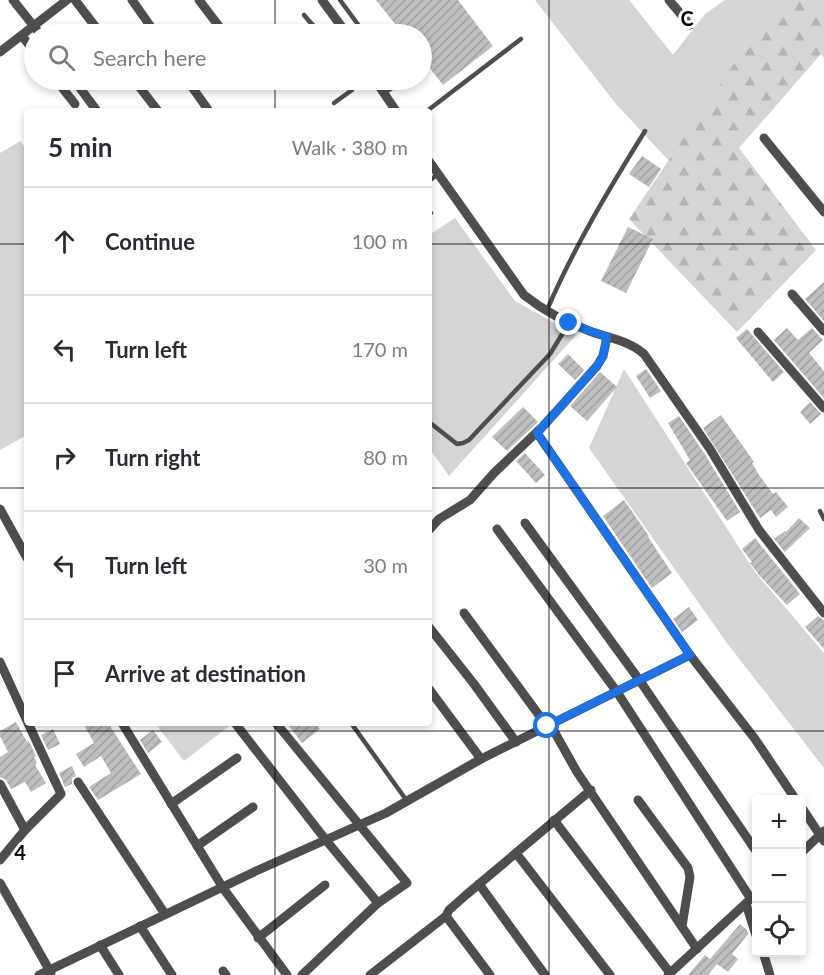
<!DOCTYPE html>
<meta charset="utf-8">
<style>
:root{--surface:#fff;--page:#f2f2f3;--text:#2b2b33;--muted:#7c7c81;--line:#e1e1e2}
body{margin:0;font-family:Lato,sans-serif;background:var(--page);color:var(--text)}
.controls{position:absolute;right:18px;bottom:18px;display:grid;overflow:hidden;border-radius:6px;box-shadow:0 3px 9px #0003}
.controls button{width:54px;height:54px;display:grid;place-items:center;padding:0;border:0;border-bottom:2px solid var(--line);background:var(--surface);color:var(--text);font:30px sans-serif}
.stop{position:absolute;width:18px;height:18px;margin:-14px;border:4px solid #1a73e8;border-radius:50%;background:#fff}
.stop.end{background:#1a73e8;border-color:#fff;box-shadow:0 2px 6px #0008}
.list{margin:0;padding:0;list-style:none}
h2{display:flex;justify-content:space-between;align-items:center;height:78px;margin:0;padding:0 24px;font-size:26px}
h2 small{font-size:20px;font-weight:400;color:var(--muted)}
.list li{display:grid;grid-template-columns:39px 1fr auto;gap:18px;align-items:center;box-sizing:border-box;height:108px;padding:0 24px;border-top:2px solid var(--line)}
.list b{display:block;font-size:22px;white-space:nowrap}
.list em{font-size:20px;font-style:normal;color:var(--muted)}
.icon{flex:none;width:33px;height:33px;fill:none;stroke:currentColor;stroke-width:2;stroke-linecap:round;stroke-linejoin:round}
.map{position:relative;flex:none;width:824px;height:975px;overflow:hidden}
.search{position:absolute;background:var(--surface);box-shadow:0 3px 9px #0003;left:24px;top:24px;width:408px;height:66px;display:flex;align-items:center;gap:15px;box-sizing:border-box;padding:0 21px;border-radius:33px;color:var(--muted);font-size:22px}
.panel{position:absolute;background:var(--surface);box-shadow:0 3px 9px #0003;left:24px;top:108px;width:408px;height:618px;border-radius:6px}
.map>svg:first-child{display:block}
.grass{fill:#d5d5d5}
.forest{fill:url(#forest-firs)}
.building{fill:url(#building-hatch)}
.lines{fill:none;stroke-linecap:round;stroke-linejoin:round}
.service{stroke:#4e4e4e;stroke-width:4.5}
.minor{stroke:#4e4e4e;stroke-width:9}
.route{stroke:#1a73e8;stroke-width:8}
.grid{fill:none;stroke:#000;stroke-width:1.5;stroke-opacity:0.55}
.grid-label{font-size:20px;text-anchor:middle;font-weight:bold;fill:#000;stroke:#fff;stroke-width:6;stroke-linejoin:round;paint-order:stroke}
</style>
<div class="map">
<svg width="824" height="975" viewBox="0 0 824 975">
<defs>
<pattern id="forest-firs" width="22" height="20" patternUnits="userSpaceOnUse" patternTransform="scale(1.5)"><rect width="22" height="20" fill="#d5d5d5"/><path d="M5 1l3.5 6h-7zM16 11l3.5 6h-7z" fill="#b5b5b5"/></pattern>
<pattern id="building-hatch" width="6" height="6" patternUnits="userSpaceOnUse" patternTransform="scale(1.5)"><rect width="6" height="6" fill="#bebebe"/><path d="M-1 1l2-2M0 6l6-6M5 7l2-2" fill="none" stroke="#a2a2a2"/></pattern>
</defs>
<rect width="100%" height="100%" fill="#fff"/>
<g class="grass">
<polygon points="535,0 629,0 673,55 705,14 725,0 777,0 669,161 616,104"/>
<polygon points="21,141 27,152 27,435 0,450 0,153"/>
<polygon points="455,218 515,301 576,335 449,476 429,448 429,235"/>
<polygon points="624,369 755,572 824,653 824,768 727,643 589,448"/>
<polygon points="155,723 233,723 184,761"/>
</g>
<polygon class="forest" points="777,0 824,0 824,58 821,54 739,148 816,250 737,332 629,219"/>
<g class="building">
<polygon points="376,0 458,0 493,46 443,85 422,58 422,34 403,34"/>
<polygon points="642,156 661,169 649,187 629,174"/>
<polygon points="628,227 653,239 626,293 601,281"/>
<polygon points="824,282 824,321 805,299"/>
<polygon points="787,328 798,340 812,328 823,340 809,353 824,371 824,398 774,340"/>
<polygon points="747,329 784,372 773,382 736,338"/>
<polygon points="568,354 584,370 575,380 558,364"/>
<polygon points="646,369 661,391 650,398 636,376"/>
<polygon points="600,372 617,387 587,421 570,406"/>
<polygon points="810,402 821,414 810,424 800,412"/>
<polygon points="523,407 538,422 507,451 492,437"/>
<polygon points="721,415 754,462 752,463 759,475 773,494 776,492 788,507 776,517 771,510 760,518 703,428"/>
<polygon points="679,416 704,453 740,512 727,521 686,463 690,460 668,423"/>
<polygon points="525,453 545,475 536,483 516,461"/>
<polygon points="624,500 649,536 648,537 672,573 652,588 603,516"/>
<polygon points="799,518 810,528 785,552 774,539 785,531 786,532"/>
<polygon points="755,538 800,594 787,605 759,575 750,563 752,562 742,549"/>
<polygon points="689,607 698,620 682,632 673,619"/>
<polygon points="818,616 824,620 824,649 805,627"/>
<polygon points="16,722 27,742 29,741 36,756 34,757 37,763 35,765 46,783 31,792 25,782 11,789 6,780 0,777 0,757 8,752 0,736 0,731"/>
<polygon points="83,723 108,723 141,774 98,800 89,787 111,773 101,756 84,767 76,754 94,743"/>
<polygon points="287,723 315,723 320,729 302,743"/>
<polygon points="53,729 60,744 48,750 41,735"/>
<polygon points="153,730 162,742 148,753 140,740"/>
<polygon points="72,766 76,776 72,778 72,784 65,787 59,773"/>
<polygon points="740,924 747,930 748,934 732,954 738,959 728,972 717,964 708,975 688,975 705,955 710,959"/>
</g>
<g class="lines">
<g class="service">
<polyline points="340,0 365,34"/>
<path d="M304,15C316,30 322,37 340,26"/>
<polyline points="384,93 395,86 397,80"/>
<polyline points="334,103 352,90 354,80"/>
<polyline points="427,111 521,39"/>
<polyline points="429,181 438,174"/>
<polyline points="429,211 431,213"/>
<path d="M547,310C574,247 609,189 645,131"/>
<polyline points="429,422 457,444 463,443 469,440 550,354 569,323"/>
<polyline points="820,511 824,519"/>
<polyline points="351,723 407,801"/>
</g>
<g class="minor">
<polyline points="13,0 40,34"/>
<polyline points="75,0 101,34"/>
<polyline points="132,0 156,34"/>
<polyline points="199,0 221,29"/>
<polyline points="322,0 347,34"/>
<polyline points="669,0 690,25"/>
<polyline points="22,36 34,51"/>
<polyline points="0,52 67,0"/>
<polyline points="56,80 75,104"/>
<polyline points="74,80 97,111"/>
<polyline points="134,80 158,111"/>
<polyline points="187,80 209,111"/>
<polyline points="375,80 396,111"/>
<polyline points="764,138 824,212"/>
<path d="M429,161L524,295C544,311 567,323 592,332C610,338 629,341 644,354L710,449L759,530L824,613"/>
<polyline points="792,294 824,331"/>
<polyline points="758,332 824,408"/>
<polyline points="607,337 603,356 597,366 537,433 690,655 755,739 796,800"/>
<polyline points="0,509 27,558"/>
<polyline points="525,523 640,681 756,851"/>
<polyline points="497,529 617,692 751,899"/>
<polyline points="429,530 439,519 470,500 494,473 539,430"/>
<polyline points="464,613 547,726"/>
<polyline points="429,627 474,684 516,742"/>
<polyline points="0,662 27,721"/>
<polyline points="429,689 481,759"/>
<polyline points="122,723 223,888 287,975"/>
<polyline points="235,723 325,839 378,903"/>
<polyline points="276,723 407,883 378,903 302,975"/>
<polyline points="550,724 577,772 697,949"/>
<polyline points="78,782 165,914"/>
<polyline points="0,784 25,830 0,860"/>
<polyline points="638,800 688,868 690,877 682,926"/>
<polyline points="171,804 237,758"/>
<polyline points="802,808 824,841"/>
<polyline points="554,820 670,973"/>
<polyline points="25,830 61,794 28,723"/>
<polyline points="197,846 253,807"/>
<polyline points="802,852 824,831"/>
<polyline points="516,853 610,975"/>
<polyline points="0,883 51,973"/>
<polyline points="479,884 545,975"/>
<polyline points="746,904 756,935"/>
<polyline points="446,916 490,975"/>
<polyline points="140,926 172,975"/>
<polyline points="258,938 325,885"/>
<polyline points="100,945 119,975"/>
<polyline points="763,952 770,975"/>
<polyline points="223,971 226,975"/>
<polyline points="39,975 256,871 386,813 481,759 690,655"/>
<polyline points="370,975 446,916 449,910 466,895 591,790"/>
<polyline points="668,975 756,894"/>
</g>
</g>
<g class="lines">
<polyline class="route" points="547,726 690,655 537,433 597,366 603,356 607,337 569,323"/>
</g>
<path class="grid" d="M275,0V34M549,0V975M275,80V111M0,244H27M429,244H824M0,488H27M429,488H824M275,723V975M0,731H824"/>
<g class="grid-label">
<text x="687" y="26">C</text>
<text x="20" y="860">4</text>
</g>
</svg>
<div class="controls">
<button>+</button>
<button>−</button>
<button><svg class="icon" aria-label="locate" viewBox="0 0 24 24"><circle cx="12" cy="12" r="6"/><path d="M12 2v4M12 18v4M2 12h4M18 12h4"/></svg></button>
</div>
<div class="stop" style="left:547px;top:726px"></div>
<div class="stop end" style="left:569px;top:323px"></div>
<div class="search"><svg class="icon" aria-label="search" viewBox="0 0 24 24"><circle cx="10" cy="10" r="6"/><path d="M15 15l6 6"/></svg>Search here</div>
<section class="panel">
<h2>5 min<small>Walk · 380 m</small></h2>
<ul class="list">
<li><svg class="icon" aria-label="ahead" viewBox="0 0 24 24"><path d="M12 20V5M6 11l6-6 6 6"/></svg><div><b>Continue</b></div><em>100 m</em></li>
<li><svg class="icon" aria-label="left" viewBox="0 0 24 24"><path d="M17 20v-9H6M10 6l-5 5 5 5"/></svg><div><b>Turn left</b></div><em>170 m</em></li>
<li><svg class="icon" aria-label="right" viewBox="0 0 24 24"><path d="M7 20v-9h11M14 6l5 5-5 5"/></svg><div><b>Turn right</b></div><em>80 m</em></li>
<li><svg class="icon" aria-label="left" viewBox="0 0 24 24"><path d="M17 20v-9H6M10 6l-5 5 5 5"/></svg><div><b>Turn left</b></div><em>30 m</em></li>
<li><svg class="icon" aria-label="arrive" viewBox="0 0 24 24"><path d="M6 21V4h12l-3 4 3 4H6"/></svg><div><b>Arrive at destination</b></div></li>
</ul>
</section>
</div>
